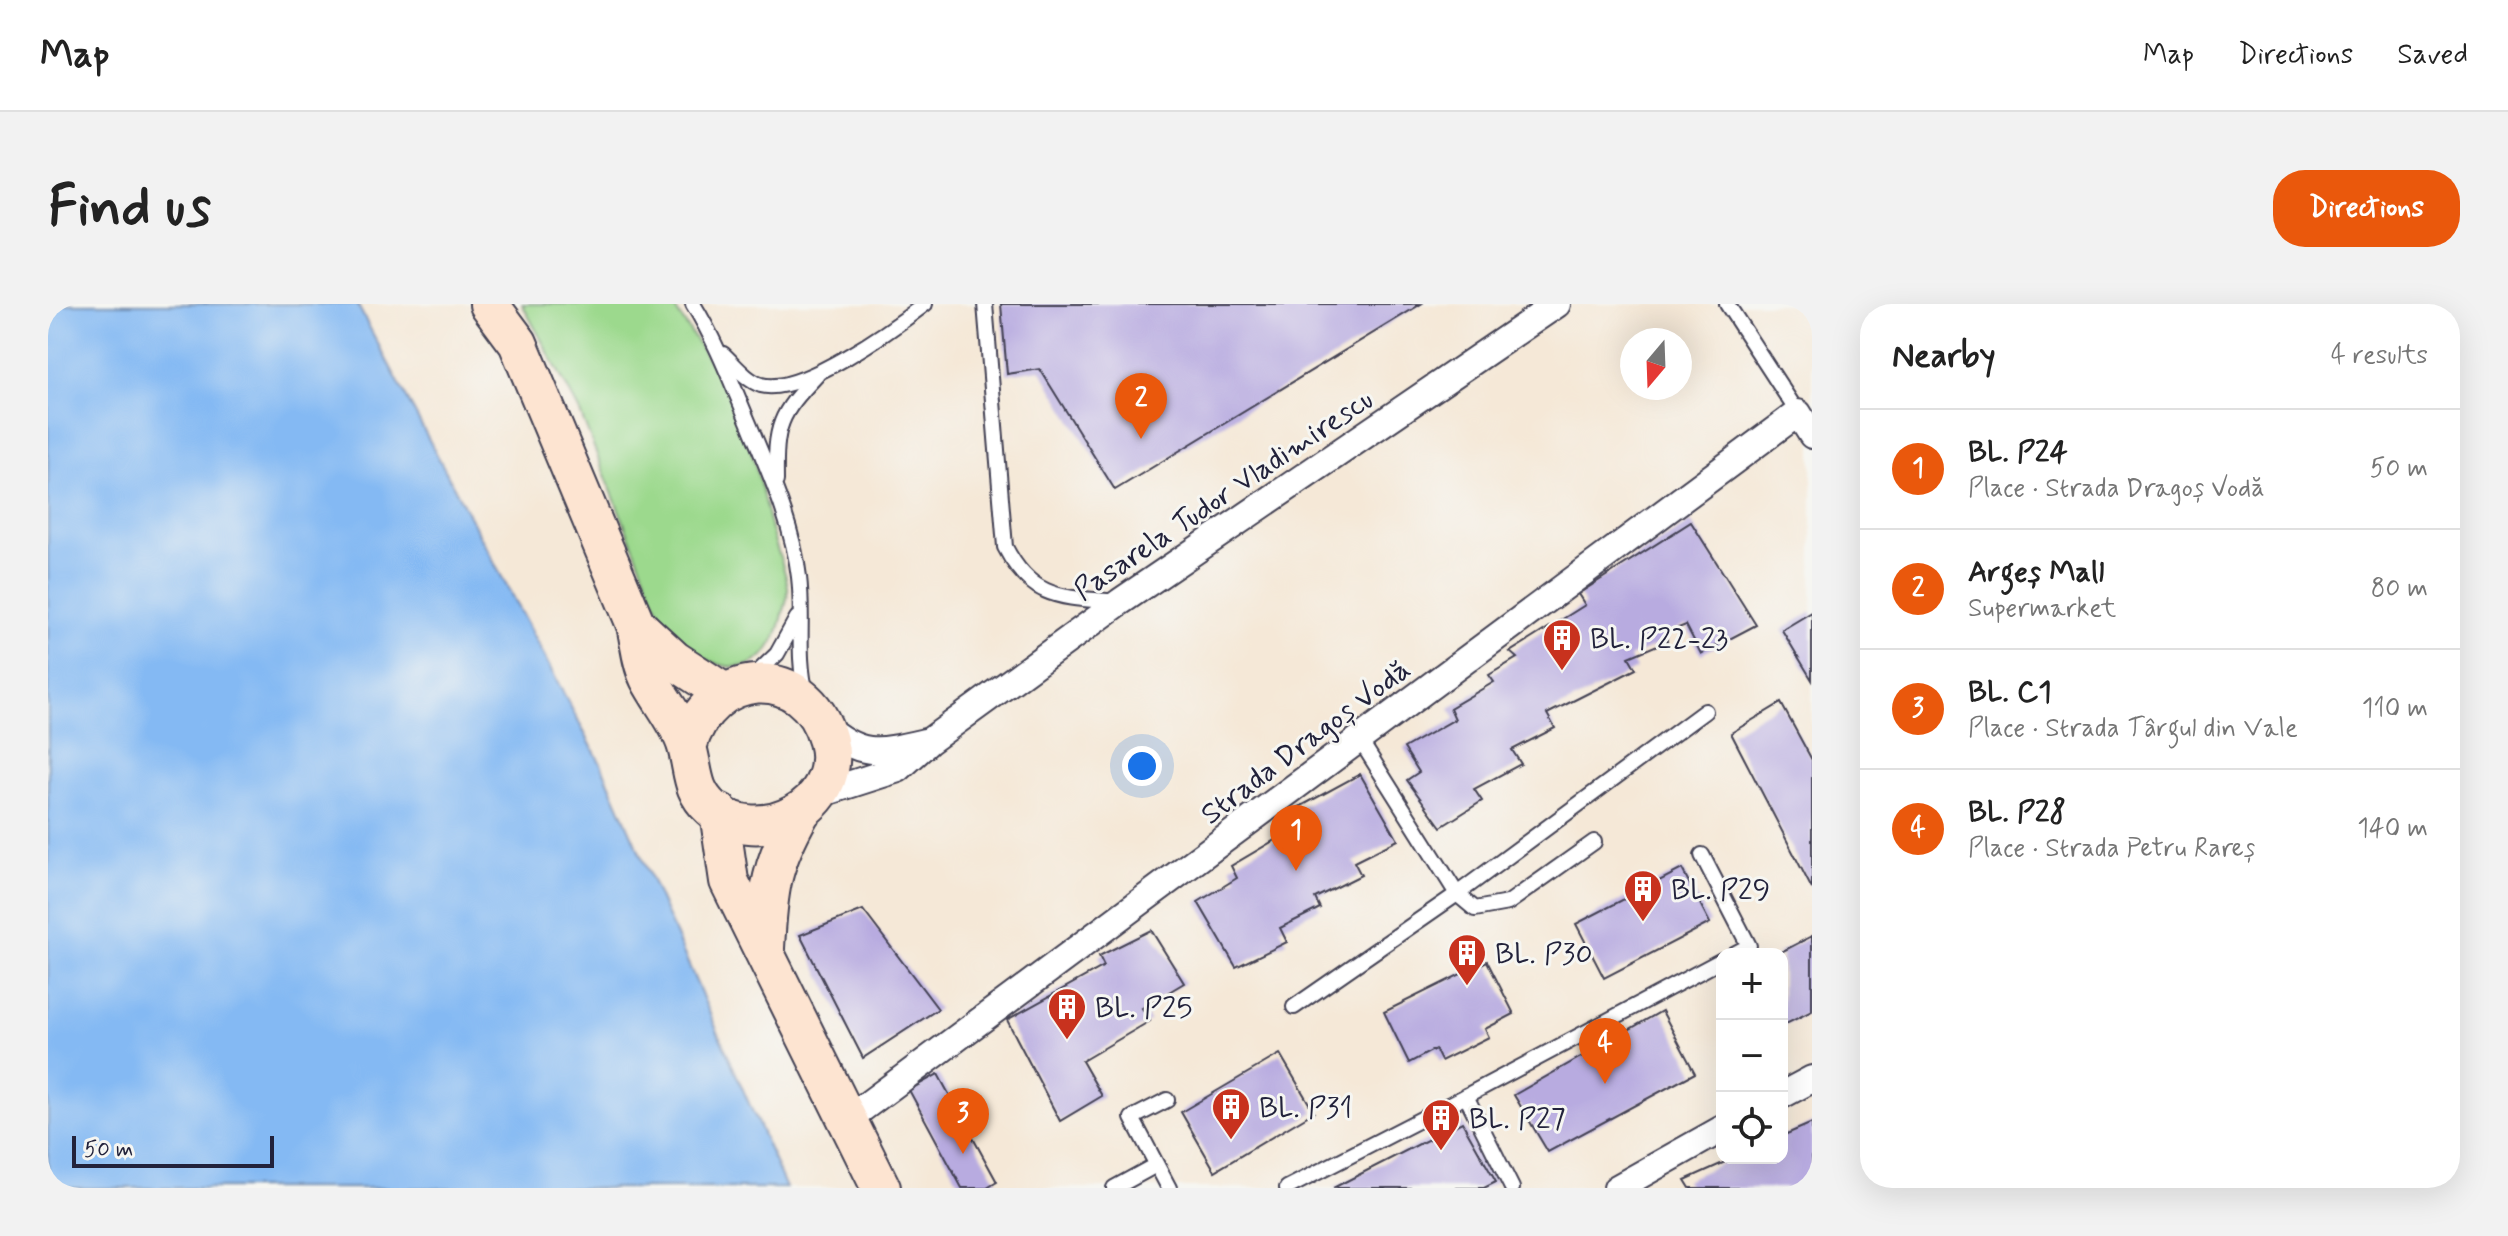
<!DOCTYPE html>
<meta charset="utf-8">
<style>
:root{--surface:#fff;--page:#f2f2f2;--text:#222;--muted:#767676;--line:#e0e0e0;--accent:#ea580c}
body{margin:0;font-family:Mynerve,sans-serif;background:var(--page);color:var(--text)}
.controls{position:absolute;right:24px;bottom:24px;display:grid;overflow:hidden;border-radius:16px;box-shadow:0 8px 32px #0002}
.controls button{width:72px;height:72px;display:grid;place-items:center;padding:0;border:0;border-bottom:2px solid var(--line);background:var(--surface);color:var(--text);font:40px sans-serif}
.compass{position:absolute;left:1572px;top:24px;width:72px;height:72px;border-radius:50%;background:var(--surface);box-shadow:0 8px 32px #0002;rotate:199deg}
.scale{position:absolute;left:24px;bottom:20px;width:202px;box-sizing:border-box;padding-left:8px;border:4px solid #22223b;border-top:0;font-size:22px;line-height:28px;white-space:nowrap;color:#22223b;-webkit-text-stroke:6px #f6f6f2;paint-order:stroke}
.you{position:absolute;left:1094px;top:462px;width:28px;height:28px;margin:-20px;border:6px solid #fff;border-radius:50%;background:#1a73e8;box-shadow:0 0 0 12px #1a73e833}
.badge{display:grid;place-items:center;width:52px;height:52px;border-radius:50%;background:var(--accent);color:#fff;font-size:26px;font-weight:700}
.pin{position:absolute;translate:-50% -66px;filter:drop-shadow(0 2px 4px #0008)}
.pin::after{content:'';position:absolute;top:42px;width:28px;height:24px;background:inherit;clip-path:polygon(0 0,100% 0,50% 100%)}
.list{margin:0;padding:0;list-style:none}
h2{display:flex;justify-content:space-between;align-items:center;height:104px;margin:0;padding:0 32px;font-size:34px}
h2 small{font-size:26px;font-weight:400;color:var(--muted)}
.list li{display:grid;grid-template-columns:52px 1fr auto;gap:24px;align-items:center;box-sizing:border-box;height:120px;padding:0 32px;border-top:2px solid var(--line)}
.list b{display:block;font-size:30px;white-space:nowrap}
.list p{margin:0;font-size:26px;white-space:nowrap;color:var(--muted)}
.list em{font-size:26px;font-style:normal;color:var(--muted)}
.icon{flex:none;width:44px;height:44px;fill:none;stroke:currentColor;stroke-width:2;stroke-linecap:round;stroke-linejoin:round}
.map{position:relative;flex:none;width:1764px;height:884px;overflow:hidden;border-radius:32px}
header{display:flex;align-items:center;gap:48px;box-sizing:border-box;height:112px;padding:0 40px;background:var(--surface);border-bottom:2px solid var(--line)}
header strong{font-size:38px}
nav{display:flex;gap:44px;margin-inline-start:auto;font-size:28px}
.intro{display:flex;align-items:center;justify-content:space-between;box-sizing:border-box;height:192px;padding:0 48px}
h1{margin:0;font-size:56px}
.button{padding:20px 36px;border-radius:32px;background:var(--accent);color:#fff;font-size:28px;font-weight:700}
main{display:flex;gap:48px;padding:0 48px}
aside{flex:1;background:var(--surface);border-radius:32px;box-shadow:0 8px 32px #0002}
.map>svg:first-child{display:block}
.green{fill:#9cd98d;stroke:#5f7e64;stroke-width:2}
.water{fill:#84b9f3;stroke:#536e97;stroke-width:2}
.building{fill:#b8abe0}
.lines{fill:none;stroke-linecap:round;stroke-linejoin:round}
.lane-casing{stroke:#424052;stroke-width:18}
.street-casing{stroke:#424052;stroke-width:30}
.secondary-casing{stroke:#424052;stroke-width:42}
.lane{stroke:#fff;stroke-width:14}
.street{stroke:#fff;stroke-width:26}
.secondary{stroke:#fde4d1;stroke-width:38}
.labels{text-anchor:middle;stroke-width:6;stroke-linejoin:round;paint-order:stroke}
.street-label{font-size:30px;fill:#22223b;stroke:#f6f6f2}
.poi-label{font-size:30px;fill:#22223b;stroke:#f6f6f2;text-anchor:start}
</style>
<header>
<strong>Map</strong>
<nav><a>Map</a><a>Directions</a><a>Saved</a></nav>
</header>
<div class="intro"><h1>Find us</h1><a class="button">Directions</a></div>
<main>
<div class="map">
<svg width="1764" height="884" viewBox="0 0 1764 884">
<rect width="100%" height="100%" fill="#f6f6f2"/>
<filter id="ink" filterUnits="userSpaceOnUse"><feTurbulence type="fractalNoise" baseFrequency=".0125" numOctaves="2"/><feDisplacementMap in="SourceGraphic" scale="16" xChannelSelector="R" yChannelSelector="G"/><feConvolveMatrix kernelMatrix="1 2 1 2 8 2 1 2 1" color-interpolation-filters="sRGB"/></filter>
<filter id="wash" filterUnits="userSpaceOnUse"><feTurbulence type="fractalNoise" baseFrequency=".006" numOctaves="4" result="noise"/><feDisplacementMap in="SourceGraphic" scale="32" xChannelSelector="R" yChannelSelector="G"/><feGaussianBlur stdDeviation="1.8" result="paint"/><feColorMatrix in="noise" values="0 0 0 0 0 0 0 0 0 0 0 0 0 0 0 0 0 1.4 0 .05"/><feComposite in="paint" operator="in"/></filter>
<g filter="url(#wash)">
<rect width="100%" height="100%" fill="#f5e8d7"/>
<path class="green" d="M474,0H624C643,30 666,61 682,93C703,134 712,181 723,226C728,244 738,266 740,284C741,293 736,305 734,314C716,394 643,363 613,311L531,106Z"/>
<polygon class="water" points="0,0 309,0 553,460 738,884 0,884"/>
<g id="blocks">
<g class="building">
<polygon points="953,0 1373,0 1067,186 992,65 959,70"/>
<polygon points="1643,218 1708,321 1653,350 1638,321 1617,329 1619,337 1581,353 1588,365 1499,410 1507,424 1464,446 1473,460 1426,485 1434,497 1393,523 1359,476 1371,468 1356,444 1407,415 1402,404 1446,378 1441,371 1469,354 1462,348 1537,301 1530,290"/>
<polygon points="1764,308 1764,376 1734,326"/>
<polygon points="1733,399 1764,456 1764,585 1683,429"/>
<polygon points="1312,470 1350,536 1306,558 1313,571 1267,594 1272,604 1232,624 1239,638 1188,663 1150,598 1189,574 1183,562 1252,521 1244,507"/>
<polygon points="1634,565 1662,619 1556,674 1528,620"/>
<polygon points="815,606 890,705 815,754 752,631"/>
<polygon points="1103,626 1136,679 1094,704 1102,717 1034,757 1054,792 1012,817 959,716 1056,662 1051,652"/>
<polygon points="1764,632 1764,707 1734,722 1734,650 1729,650"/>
<polygon points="1439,657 1466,710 1437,725 1441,733 1393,757 1387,745 1361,759 1336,708"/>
<polygon points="1614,707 1647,769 1500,848 1466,791"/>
<polygon points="1232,750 1266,808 1167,867 1133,808"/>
<polygon points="890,770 949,878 939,884 914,884 861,786"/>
<polygon points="1414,818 1448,878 1436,884 1285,884"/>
<polygon points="1764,819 1764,884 1642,884 1637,876 1686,854 1734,854 1734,832"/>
</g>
</g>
</g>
<g filter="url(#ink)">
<use href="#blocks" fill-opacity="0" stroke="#424052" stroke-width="2"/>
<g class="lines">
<defs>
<g id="lane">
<path d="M645,0C669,39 684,80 702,122C722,171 745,221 751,273C756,313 748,350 758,389"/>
<path d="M937,0L957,243C985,298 1017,293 1072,298"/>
<polyline points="1679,0 1750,109"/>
<path d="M675,50C687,61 698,76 713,81C752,92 846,24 877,0"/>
<path d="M728,177C727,121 731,111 769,71"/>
<polyline points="705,373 729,350 749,314"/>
<polyline points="1312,436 1409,590 1427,605 1460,599 1546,538"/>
<polyline points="1654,551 1701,642 1686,650"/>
<polyline points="1246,703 1409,590 1657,407"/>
<polyline points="1418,792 1674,656"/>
<polyline points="1119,796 1084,814 1121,884"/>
<polyline points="1066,884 1108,861"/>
<polyline points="1239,884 1418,792 1464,884"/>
</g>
<g id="street">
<path d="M775,421C813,454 830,449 877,438"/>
<polyline points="769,491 850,465 880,438 1072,298 1509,0"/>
<polyline points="1734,791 1764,775"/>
<polyline points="800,815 1750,109 1764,131"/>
<polyline points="1569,884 1674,825"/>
</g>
<g id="secondary">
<path d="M441,0L470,39L588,321C592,338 593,358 601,374C612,396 633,420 639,443C646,467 643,486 663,504C711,546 797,502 780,437C758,356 661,363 639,443"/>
<polyline points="588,321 626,356 675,388"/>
<polyline points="671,508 681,577 833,884"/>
<path d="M717,644C720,586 723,560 752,509"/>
</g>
</defs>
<use href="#lane" class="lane-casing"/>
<use href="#street" class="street-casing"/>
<use href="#secondary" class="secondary-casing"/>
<use href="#lane" class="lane"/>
<use href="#street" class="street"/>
<use href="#secondary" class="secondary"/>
</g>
</g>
<defs>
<symbol id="building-pin" viewBox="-11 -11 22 30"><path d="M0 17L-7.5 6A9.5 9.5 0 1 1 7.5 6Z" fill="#c8321e" stroke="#f6f6f2"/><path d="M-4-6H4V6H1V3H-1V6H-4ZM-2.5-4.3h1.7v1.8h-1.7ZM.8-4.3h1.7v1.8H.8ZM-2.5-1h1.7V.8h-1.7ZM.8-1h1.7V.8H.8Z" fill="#fff"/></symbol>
</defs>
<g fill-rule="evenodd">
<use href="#building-pin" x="1492" y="312" width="44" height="60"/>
<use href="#building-pin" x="1573" y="563" width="44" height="60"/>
<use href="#building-pin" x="1397" y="627" width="44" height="60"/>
<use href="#building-pin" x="997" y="681" width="44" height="60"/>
<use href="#building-pin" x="1161" y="781" width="44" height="60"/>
<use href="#building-pin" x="1371" y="792" width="44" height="60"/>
</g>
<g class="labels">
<g class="street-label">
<text transform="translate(1175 190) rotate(-34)" y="10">Pasarela Tudor Vladimirescu</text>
<text transform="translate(1257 437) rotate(-37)" y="10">Strada Dragoș Vodă</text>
</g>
<g class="poi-label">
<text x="1542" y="344">BL. P22-23</text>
<text x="1623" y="595">BL. P29</text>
<text x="1447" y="659">BL. P30</text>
<text x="1047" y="713">BL. P25</text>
<text x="1211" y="813">BL. P31</text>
<text x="1421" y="824">BL. P27</text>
</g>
</g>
</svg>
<div class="controls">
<button>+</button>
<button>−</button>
<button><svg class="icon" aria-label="locate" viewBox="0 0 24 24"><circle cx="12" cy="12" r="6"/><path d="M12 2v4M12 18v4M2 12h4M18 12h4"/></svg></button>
</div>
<svg class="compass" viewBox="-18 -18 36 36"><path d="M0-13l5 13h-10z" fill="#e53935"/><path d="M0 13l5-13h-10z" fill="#767676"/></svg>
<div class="scale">50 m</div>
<div class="you"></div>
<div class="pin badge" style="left:1248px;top:567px">1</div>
<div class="pin badge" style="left:1093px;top:135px">2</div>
<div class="pin badge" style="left:915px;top:850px">3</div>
<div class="pin badge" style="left:1557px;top:780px">4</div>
</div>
<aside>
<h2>Nearby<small>4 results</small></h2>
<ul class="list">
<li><span class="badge">1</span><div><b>BL. P24</b><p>Place · Strada Dragoș Vodă</p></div><em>50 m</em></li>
<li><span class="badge">2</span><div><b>Argeș Mall</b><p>Supermarket</p></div><em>80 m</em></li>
<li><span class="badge">3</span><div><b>BL. C1</b><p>Place · Strada Târgul din Vale</p></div><em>110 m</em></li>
<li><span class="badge">4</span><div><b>BL. P28</b><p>Place · Strada Petru Rareș</p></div><em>140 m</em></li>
</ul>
</aside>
</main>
